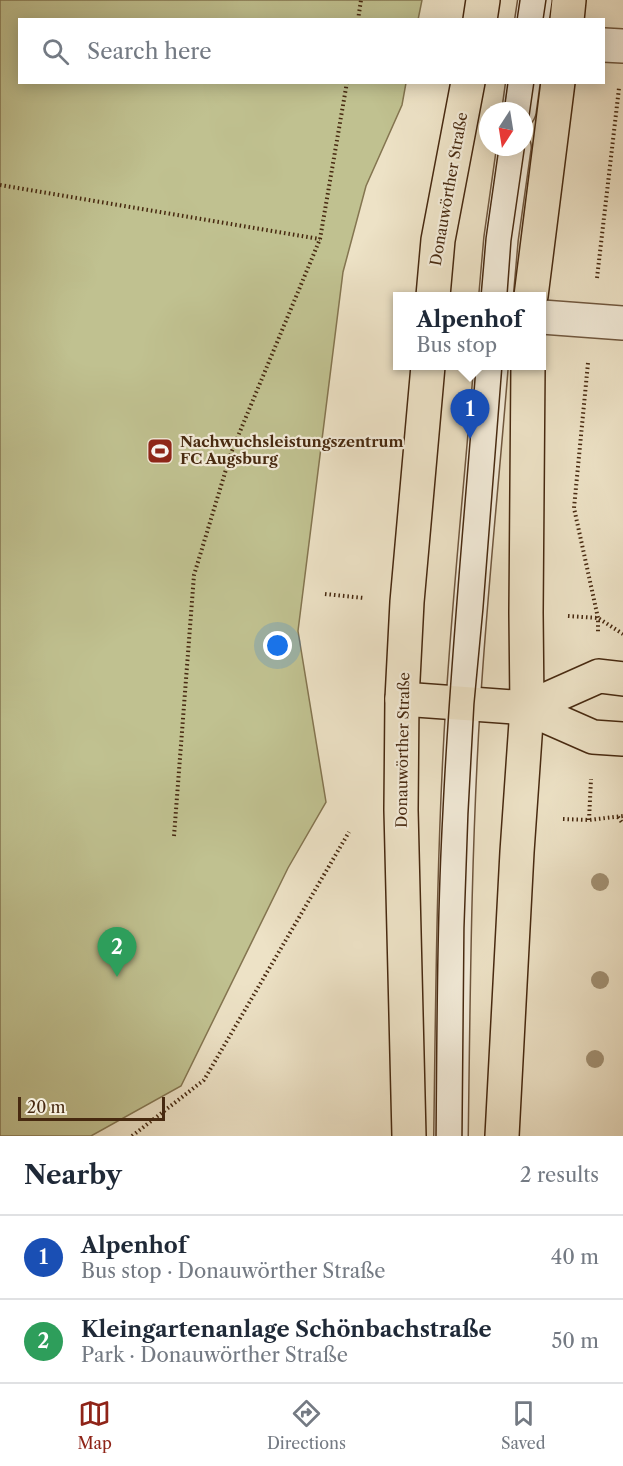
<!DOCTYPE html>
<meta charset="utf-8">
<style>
:root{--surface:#fff;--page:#f2f2f3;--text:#1f2937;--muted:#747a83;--line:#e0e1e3;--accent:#8f2418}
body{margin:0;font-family:"Libre Caslon Text",serif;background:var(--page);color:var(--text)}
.compass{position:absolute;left:479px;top:102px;width:54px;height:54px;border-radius:50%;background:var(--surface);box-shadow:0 3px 15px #0003;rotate:192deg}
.scale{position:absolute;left:18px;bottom:15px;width:147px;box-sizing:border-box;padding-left:6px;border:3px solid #472910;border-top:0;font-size:16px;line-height:21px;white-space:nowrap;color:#472910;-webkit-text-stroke:4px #f3ecda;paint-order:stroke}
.you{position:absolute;left:278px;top:646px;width:21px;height:21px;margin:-15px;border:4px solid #fff;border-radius:50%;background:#1a73e8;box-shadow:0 0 0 9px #1a73e833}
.badge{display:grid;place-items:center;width:39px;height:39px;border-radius:50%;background:var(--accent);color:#fff;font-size:20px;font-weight:700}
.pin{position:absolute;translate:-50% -50px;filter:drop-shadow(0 2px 3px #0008)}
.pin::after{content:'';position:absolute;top:32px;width:21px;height:18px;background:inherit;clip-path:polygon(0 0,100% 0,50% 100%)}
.popup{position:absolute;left:393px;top:292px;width:153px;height:78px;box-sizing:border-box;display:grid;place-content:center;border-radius:0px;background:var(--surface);filter:drop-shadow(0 2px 4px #0005);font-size:20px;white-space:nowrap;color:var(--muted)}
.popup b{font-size:22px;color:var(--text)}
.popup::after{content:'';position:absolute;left:50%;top:100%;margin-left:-12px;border:12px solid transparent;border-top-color:var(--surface)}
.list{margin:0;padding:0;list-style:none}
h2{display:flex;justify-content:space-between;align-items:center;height:78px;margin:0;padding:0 24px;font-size:26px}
h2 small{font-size:20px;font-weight:400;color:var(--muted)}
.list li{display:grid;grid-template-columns:39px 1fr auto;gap:18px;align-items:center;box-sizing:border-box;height:84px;padding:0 24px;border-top:2px solid var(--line)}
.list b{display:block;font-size:22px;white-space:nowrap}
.list p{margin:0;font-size:20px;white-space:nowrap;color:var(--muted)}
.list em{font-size:20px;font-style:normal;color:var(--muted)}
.icon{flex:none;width:33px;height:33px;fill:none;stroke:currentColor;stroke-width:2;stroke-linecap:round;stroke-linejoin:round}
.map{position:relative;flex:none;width:623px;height:1136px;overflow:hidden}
.search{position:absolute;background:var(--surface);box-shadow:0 3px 15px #0003;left:18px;right:18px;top:18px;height:66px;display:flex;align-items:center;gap:15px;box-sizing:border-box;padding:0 21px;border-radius:0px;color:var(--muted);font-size:22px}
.sheet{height:246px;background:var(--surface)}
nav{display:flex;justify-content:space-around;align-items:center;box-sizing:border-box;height:84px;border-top:2px solid var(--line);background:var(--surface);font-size:16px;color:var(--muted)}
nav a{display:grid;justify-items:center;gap:3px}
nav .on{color:var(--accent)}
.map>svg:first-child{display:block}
.green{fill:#c0c190;stroke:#847550;stroke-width:1.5}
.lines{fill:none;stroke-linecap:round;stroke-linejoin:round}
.minor-casing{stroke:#70573e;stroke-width:36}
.major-casing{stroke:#472910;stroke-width:36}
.path{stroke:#472910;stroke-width:4;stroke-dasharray:1.5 3;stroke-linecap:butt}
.minor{stroke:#f3ecda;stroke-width:33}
.major{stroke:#ede2c6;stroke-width:33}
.tram{stroke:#472910;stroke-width:1.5}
.tree{fill:#a29174}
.labels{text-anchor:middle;stroke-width:4.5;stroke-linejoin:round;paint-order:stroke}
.street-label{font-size:15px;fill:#472910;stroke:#f3ecda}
.poi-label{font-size:15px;font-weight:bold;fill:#472910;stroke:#f3ecda;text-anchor:start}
</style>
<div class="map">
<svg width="623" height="1136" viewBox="0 0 623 1136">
<rect width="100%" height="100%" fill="#ede2c6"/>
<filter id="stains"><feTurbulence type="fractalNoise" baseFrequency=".00333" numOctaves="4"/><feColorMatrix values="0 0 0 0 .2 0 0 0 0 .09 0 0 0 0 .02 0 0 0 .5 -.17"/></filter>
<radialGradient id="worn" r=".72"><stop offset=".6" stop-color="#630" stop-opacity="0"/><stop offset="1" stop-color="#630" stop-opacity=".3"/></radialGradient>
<polygon class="green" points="0,0 422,0 418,20 20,20 20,82 406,83 402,105 366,186 343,272 298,631 326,802 288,868 181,1086 91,1136 0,1136"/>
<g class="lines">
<defs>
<g id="minor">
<polyline points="532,20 535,0"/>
<polyline points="604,45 623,46"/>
<polyline points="519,111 523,82"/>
<polyline points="496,296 501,239 514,147"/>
<polyline points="542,317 623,323"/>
<path d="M451,1136C453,992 454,849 463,705C470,592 482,479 491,366"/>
</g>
<g id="major">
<polyline points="480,20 483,0"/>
<polyline points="567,20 569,0"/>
<polyline points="433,296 438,240 468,82"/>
<polyline points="531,296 558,82"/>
<polyline points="402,699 527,708 593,737 623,739"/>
<polyline points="527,708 599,676 623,679"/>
<polyline points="409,1136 401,810 402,699 407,602 428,366"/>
<polyline points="502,1136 517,852 527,708 526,613 528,366"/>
</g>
</defs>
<use href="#minor" class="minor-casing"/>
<use href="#major" class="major-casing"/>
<g class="path">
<polyline points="358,20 361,0"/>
<polyline points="0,185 320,239"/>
<polyline points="597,278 619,88"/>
<polyline points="588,363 574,508 598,618 598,634"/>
<polyline points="325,594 364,598"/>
<polyline points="568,616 598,618 623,634"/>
<polyline points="618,817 623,824"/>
<polyline points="563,819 589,820 623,816"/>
<polyline points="589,820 591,779"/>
<polyline points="174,836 194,575 231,453 320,239 347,82"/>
<polyline points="132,1136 204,1080 349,832"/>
</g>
<use href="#minor" class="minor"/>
<use href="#major" class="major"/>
<g class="tram">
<polyline points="517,20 520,0"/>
<polyline points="543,20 546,0"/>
<polyline points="504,111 508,82"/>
<polyline points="481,296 486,238 499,147"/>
<polyline points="507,296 511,241 534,82"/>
<path d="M436,1136C437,1027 437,918 443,809C450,661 465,513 476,366"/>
<polyline points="462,1136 464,928 468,814 474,704 483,609 502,366"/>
</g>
</g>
<g class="tree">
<circle cx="600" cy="882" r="9"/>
<circle cx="600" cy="980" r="9"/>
<circle cx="595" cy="1059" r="9"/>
</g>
<defs>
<symbol id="stadium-square" viewBox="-11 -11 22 22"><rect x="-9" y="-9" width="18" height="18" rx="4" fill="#8f2418" stroke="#f3ecda"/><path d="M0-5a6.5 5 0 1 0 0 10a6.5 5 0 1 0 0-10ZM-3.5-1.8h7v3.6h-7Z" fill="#fff"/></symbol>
</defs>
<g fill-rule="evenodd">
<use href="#stadium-square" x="145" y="436" width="30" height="30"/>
</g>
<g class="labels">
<g class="street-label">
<text transform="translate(449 189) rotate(-80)" y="5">Donauwörther Straße</text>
<text transform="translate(403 750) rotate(-89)" y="5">Donauwörther Straße</text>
</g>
<g class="poi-label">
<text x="180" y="447">Nachwuchsleistungszentrum<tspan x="180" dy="17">FC Augsburg</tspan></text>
</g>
</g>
<rect width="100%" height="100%" filter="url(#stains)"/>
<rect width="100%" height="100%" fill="url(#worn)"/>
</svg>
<svg class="compass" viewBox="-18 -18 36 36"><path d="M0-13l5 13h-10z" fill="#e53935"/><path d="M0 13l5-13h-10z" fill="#747a83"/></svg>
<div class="scale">20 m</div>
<div class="you"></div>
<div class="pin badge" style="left:470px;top:439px;background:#1a4fb4">1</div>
<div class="popup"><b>Alpenhof</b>Bus stop</div>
<div class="pin badge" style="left:117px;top:977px;background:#2e9e5b">2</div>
<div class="search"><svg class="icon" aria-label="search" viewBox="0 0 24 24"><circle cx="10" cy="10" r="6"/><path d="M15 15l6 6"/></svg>Search here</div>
</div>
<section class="sheet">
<h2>Nearby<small>2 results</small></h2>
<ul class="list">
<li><span class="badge" style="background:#1a4fb4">1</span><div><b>Alpenhof</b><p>Bus stop · Donauwörther Straße</p></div><em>40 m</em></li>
<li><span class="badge" style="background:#2e9e5b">2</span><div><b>Kleingartenanlage Schönbachstraße</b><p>Park · Donauwörther Straße</p></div><em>50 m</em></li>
</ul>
</section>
<nav>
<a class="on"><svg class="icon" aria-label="map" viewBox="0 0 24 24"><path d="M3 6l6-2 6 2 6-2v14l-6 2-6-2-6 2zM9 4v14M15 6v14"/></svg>Map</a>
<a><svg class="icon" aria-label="directions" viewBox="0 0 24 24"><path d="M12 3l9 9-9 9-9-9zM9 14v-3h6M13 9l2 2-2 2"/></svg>Directions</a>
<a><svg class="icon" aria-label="saved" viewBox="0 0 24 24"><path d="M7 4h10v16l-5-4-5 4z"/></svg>Saved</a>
</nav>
